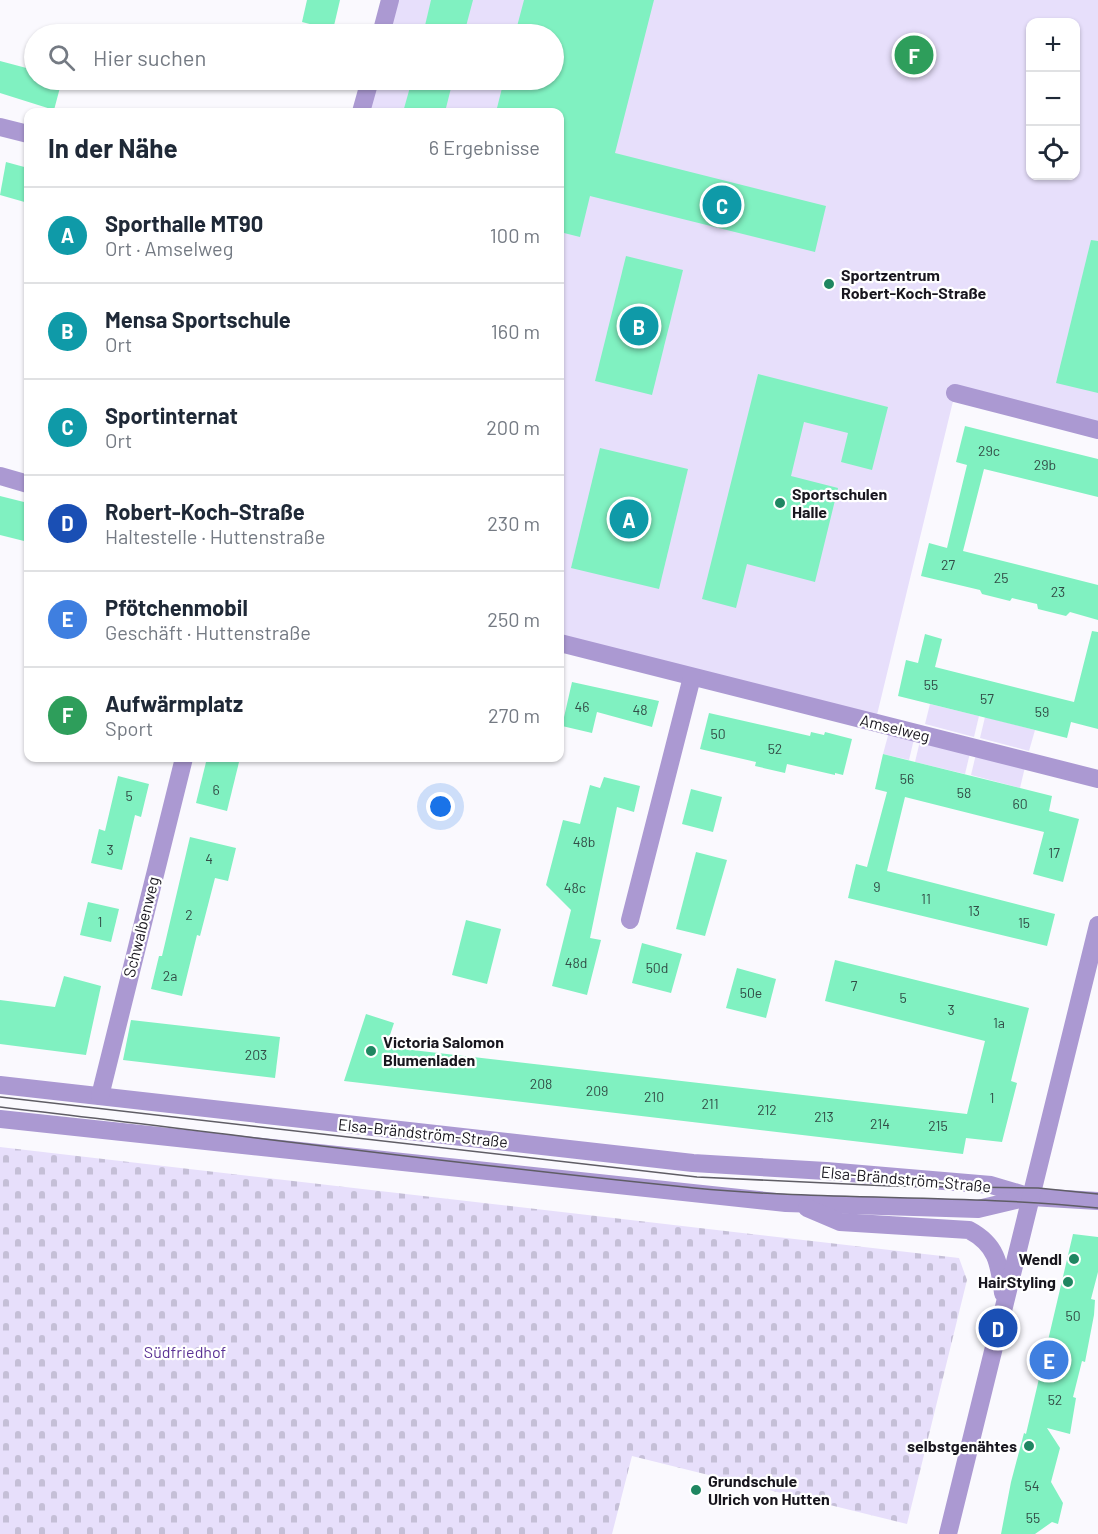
<!DOCTYPE html>
<html lang="de">
<meta charset="utf-8">
<style>
:root{--surface:#fff;--page:#f6f6f7;--text:#1f2937;--muted:#747a83;--line:#e0e1e3;--accent:#1a73e8}
body{margin:0;font-family:Barlow,sans-serif;background:var(--page);color:var(--text)}
.controls{position:absolute;right:18px;top:18px;display:grid;overflow:hidden;border-radius:12px;box-shadow:0 2px 4px #0004}
.controls button{width:54px;height:54px;display:grid;place-items:center;padding:0;border:0;border-bottom:2px solid var(--line);background:var(--surface);color:var(--text);font:30px sans-serif}
.you{position:absolute;left:441px;top:807px;width:21px;height:21px;margin:-15px;border:4px solid #fff;border-radius:50%;background:#1a73e8;box-shadow:0 0 0 9px #1a73e833}
.badge{display:grid;place-items:center;width:39px;height:39px;border-radius:50%;background:var(--accent);color:#fff;font-size:20px;font-weight:700}
.pin{position:absolute;translate:-50% -50%;border:3px solid #fff;box-shadow:0 2px 6px #0006}
.list{margin:0;padding:0;list-style:none}
h2{display:flex;justify-content:space-between;align-items:center;height:78px;margin:0;padding:0 24px;font-size:26px}
h2 small{font-size:20px;font-weight:400;color:var(--muted)}
.list li{display:grid;grid-template-columns:39px 1fr auto;gap:18px;align-items:center;box-sizing:border-box;height:96px;padding:0 24px;border-top:2px solid var(--line)}
.list b{display:block;font-size:22px;white-space:nowrap}
.list p{margin:0;font-size:20px;white-space:nowrap;color:var(--muted)}
.list em{font-size:20px;font-style:normal;color:var(--muted)}
.icon{flex:none;width:33px;height:33px;fill:none;stroke:currentColor;stroke-width:2;stroke-linecap:round;stroke-linejoin:round}
.map{position:relative;flex:none;width:1098px;height:1534px;overflow:hidden}
.search{position:absolute;background:var(--surface);box-shadow:0 2px 4px #0004;left:24px;top:24px;width:540px;height:66px;display:flex;align-items:center;gap:15px;box-sizing:border-box;padding:0 21px;border-radius:33px;color:var(--muted);font-size:22px}
.panel{position:absolute;background:var(--surface);box-shadow:0 2px 4px #0004;left:24px;top:108px;width:540px;height:654px;border-radius:12px}
.map>svg:first-child{display:block}
.green{fill:#e7dffb;fill-rule:evenodd}
.cemetery{fill:url(#cemetery-stones)}
.building{fill:#80f1c1}
.lines{fill:none;stroke-linecap:round;stroke-linejoin:round}
.minor{stroke:#ab99d2;stroke-width:18}
.tram{stroke:#5f5d65;stroke-width:1.5}
.poi-dot{fill:#1f8661;stroke:#fff;stroke-width:2}
.labels{text-anchor:middle;stroke-width:4.5;stroke-linejoin:round;paint-order:stroke}
.number-label{font-size:14px;fill:#324d47}
.poi-label{font-size:16px;font-weight:bold;fill:#18161e;stroke:#fff;text-anchor:start}
.street-label{font-size:16px;fill:#18161e;stroke:#fff}
.park-label{font-size:16px;fill:#5b3295;stroke:#fff}
</style>
<div class="map">
<svg width="1098" height="1534" viewBox="0 0 1098 1534">
<defs>
<pattern id="cemetery-stones" width="16" height="16" patternUnits="userSpaceOnUse" patternTransform="scale(1.5)"><rect width="16" height="16" fill="#e7dffb"/><path d="M2 7V4a2 2 0 0 1 4 0v3zM10 15v-3a2 2 0 0 1 4 0v3z" fill="#c5bfd7"/></pattern>
</defs>
<rect width="100%" height="100%" fill="#faf9fe"/>
<g class="green">
<path d="M390,0H1098V424L955,393L875,723L560,643V112H361L370,80H554V34H381ZM1030,22H1076V176H1030Z"/>
<polygon points="930,704 979,716 974,737 925,724"/>
<polygon points="985,717 1035,730 1029,751 980,738"/>
<polygon points="889,732 914,739 909,760 883,754"/>
<polygon points="920,741 970,753 965,774 915,762"/>
<polygon points="976,754 1025,767 1020,788 971,775"/>
</g>
<polygon class="cemetery" points="0,1147 959,1258 967,1280 907,1524 632,1456 612,1534 0,1534"/>
<g class="building">
<polygon points="307,0 340,0 333,30 302,22"/>
<polygon points="431,0 473,0 464,34 423,34"/>
<polygon points="524,0 654,0 615,153 826,206 815,252 590,196 580,237 560,232 560,112 496,112 504,80 554,80 554,34 515,34"/>
<polygon points="0,61 34,70 34,80 62,80 54,110 0,93"/>
<polygon points="412,80 453,80 445,112 403,112"/>
<polygon points="6,162 28,168 28,203 0,195"/>
<polygon points="1091,240 1098,241 1098,393 1056,383"/>
<polygon points="626,256 683,270 652,395 595,381"/>
<polygon points="758,374 888,407 872,470 841,462 848,433 804,422 791,476 838,488 815,582 747,564 736,608 702,599"/>
<polygon points="965,426 1098,459 1098,497 984,469 963,551 1098,585 1098,620 1070,612 1066,616 1038,609 1037,604 1012,598 1010,601 982,594 980,590 921,576 929,543 947,548 967,465 956,462"/>
<polygon points="600,448 688,469 659,589 571,568"/>
<polygon points="0,496 28,503 28,542 0,535"/>
<polygon points="1092,631 1098,632 1098,729 1071,722 1067,738 898,696 906,660 918,663 925,634 942,639 935,667 1074,702"/>
<polygon points="572,682 659,701 652,727 597,712 592,733 562,726"/>
<polygon points="709,713 810,736 811,732 824,735 825,732 852,739 843,775 835,773 835,775 787,764 785,773 755,766 756,762 700,749"/>
<polygon points="883,754 1052,796 1049,811 1079,819 1063,882 1033,874 1044,832 905,797 887,871 1055,914 1047,946 848,898 856,864 867,867 887,792 875,789"/>
<polygon points="207,758 240,758 227,811 196,803"/>
<polygon points="118,776 149,784 141,817 135,815 122,870 91,863 99,829 105,831"/>
<polygon points="604,777 640,786 634,812 617,807 590,938 601,940 587,995 552,986 571,910 546,885 563,820 580,824 590,785 600,788"/>
<polygon points="691,789 722,797 713,832 682,824"/>
<polygon points="190,837 236,848 228,881 215,878 200,936 197,935 182,996 151,989 159,956 162,956"/>
<polygon points="696,852 727,860 705,936 676,929"/>
<polygon points="88,902 119,909 111,942 80,935"/>
<polygon points="466,920 501,929 487,984 452,975"/>
<polygon points="642,943 682,954 671,993 632,983"/>
<polygon points="835,960 1029,1008 1011,1081 1017,1083 1002,1142 966,1138 963,1154 344,1081 366,1014 394,1023 386,1047 967,1114 985,1041 825,1001"/>
<polygon points="737,968 776,979 766,1018 726,1008"/>
<polygon points="64,976 101,986 86,1055 0,1044 0,1000 55,1007"/>
<polygon points="131,1020 280,1037 275,1078 123,1060"/>
<polygon points="1073,1234 1098,1237 1098,1272 1091,1299 1095,1300 1094,1315 1085,1362 1082,1361 1073,1397 1076,1398 1070,1434 1047,1428 1060,1448 1051,1482 1063,1503 1058,1524 1052,1522 1035,1534 1001,1534 1011,1482 1024,1433 1026,1434"/>
</g>
<g class="lines">
<g class="minor">
<polyline points="381,34 390,0"/>
<polyline points="361,112 370,80"/>
<polyline points="0,127 28,134"/>
<polyline points="955,393 1098,430"/>
<polyline points="0,476 28,484"/>
<polyline points="560,643 1098,779"/>
<polyline points="630,920 692,677"/>
<polyline points="0,1085 693,1163 826,1171 991,1185 1031,1197 1098,1201"/>
<polyline points="100,1096 184,758"/>
<polyline points="0,1119 786,1203 978,1209 1029,1197"/>
<path d="M807,1208L840,1222L969,1230C997,1245 999,1263 1003,1293"/>
<polyline points="948,1534 1098,925"/>
</g>
<g class="tram">
<polyline points="0,1097 697,1177 890,1186 1038,1188 1098,1194"/>
<path d="M0,1107C231,1134 462,1165 694,1188C828,1201 964,1194 1098,1208"/>
</g>
</g>
<g class="poi-dot">
<circle cx="829" cy="284" r="6"/>
<circle cx="780" cy="503" r="6"/>
<circle cx="371" cy="1051" r="6"/>
<circle cx="1074" cy="1259" r="6"/>
<circle cx="1068" cy="1282" r="6"/>
<circle cx="1029" cy="1446" r="6"/>
<circle cx="696" cy="1490" r="6"/>
</g>
<g class="labels">
<g class="number-label">
<text x="989" y="456">29c</text>
<text x="1045" y="470">29b</text>
<text x="948" y="570">27</text>
<text x="1001" y="583">25</text>
<text x="1058" y="597">23</text>
<text x="931" y="690">55</text>
<text x="987" y="704">57</text>
<text x="582" y="712">46</text>
<text x="640" y="715">48</text>
<text x="1042" y="717">59</text>
<text x="718" y="739">50</text>
<text x="775" y="754">52</text>
<text x="907" y="784">56</text>
<text x="216" y="795">6</text>
<text x="964" y="798">58</text>
<text x="129" y="801">5</text>
<text x="1020" y="809">60</text>
<text x="584" y="847">48b</text>
<text x="110" y="855">3</text>
<text x="1054" y="858">17</text>
<text x="209" y="864">4</text>
<text x="877" y="892">9</text>
<text x="575" y="893">48c</text>
<text x="926" y="904">11</text>
<text x="974" y="916">13</text>
<text x="189" y="920">2</text>
<text x="100" y="927">1</text>
<text x="1024" y="928">15</text>
<text x="576" y="968">48d</text>
<text x="657" y="973">50d</text>
<text x="170" y="981">2a</text>
<text x="854" y="991">7</text>
<text x="751" y="998">50e</text>
<text x="903" y="1003">5</text>
<text x="951" y="1015">3</text>
<text x="999" y="1028">1a</text>
<text x="256" y="1060">203</text>
<text x="541" y="1089">208</text>
<text x="597" y="1096">209</text>
<text x="654" y="1102">210</text>
<text x="992" y="1103">1</text>
<text x="710" y="1109">211</text>
<text x="767" y="1115">212</text>
<text x="824" y="1122">213</text>
<text x="880" y="1129">214</text>
<text x="938" y="1131">215</text>
<text x="1073" y="1321">50</text>
<text x="1055" y="1405">52</text>
<text x="1032" y="1491">54</text>
<text x="1033" y="1523">55</text>
</g>
<g class="poi-label">
<text x="841" y="281">Sportzentrum<tspan x="841" dy="18">Robert-Koch-Straße</tspan></text>
<text x="792" y="500">Sportschulen<tspan x="792" dy="18">Halle</tspan></text>
<text x="383" y="1048">Victoria Salomon<tspan x="383" dy="18">Blumenladen</tspan></text>
<text x="1062" y="1265" text-anchor="end">Wendl</text>
<text x="1056" y="1288" text-anchor="end">HairStyling</text>
<text x="1017" y="1452" text-anchor="end">selbstgenähtes</text>
<text x="708" y="1487">Grundschule<tspan x="708" dy="18">Ulrich von Hutten</tspan></text>
</g>
<g class="street-label">
<text transform="translate(895 728) rotate(14)" y="6">Amselweg</text>
<text transform="translate(141 927) rotate(-76)" y="6">Schwalbenweg</text>
<text transform="translate(423 1133) rotate(6)" y="6">Elsa-Brändström-Straße</text>
<text transform="translate(906 1179) rotate(5)" y="6">Elsa-Brändström-Straße</text>
</g>
<g class="park-label">
<text x="185" y="1358">Südfriedhof</text>
</g>
</g>
</svg>
<div class="controls">
<button>+</button>
<button>−</button>
<button><svg class="icon" aria-label="locate" viewBox="0 0 24 24"><circle cx="12" cy="12" r="6"/><path d="M12 2v4M12 18v4M2 12h4M18 12h4"/></svg></button>
</div>
<div class="you"></div>
<div class="pin badge" style="left:629px;top:519px;background:#0f9aa8">A</div>
<div class="pin badge" style="left:639px;top:326px;background:#0f9aa8">B</div>
<div class="pin badge" style="left:722px;top:205px;background:#0f9aa8">C</div>
<div class="pin badge" style="left:998px;top:1328px;background:#1a4fb4">D</div>
<div class="pin badge" style="left:1049px;top:1360px;background:#3f7fe0">E</div>
<div class="pin badge" style="left:914px;top:55px;background:#2e9e5b">F</div>
<div class="search"><svg class="icon" aria-label="search" viewBox="0 0 24 24"><circle cx="10" cy="10" r="6"/><path d="M15 15l6 6"/></svg>Hier suchen</div>
<section class="panel">
<h2>In der Nähe<small>6 Ergebnisse</small></h2>
<ul class="list">
<li><span class="badge" style="background:#0f9aa8">A</span><div><b>Sporthalle MT90</b><p>Ort · Amselweg</p></div><em>100 m</em></li>
<li><span class="badge" style="background:#0f9aa8">B</span><div><b>Mensa Sportschule</b><p>Ort</p></div><em>160 m</em></li>
<li><span class="badge" style="background:#0f9aa8">C</span><div><b>Sportinternat</b><p>Ort</p></div><em>200 m</em></li>
<li><span class="badge" style="background:#1a4fb4">D</span><div><b>Robert-Koch-Straße</b><p>Haltestelle · Huttenstraße</p></div><em>230 m</em></li>
<li><span class="badge" style="background:#3f7fe0">E</span><div><b>Pfötchenmobil</b><p>Geschäft · Huttenstraße</p></div><em>250 m</em></li>
<li><span class="badge" style="background:#2e9e5b">F</span><div><b>Aufwärmplatz</b><p>Sport</p></div><em>270 m</em></li>
</ul>
</section>
</div>
